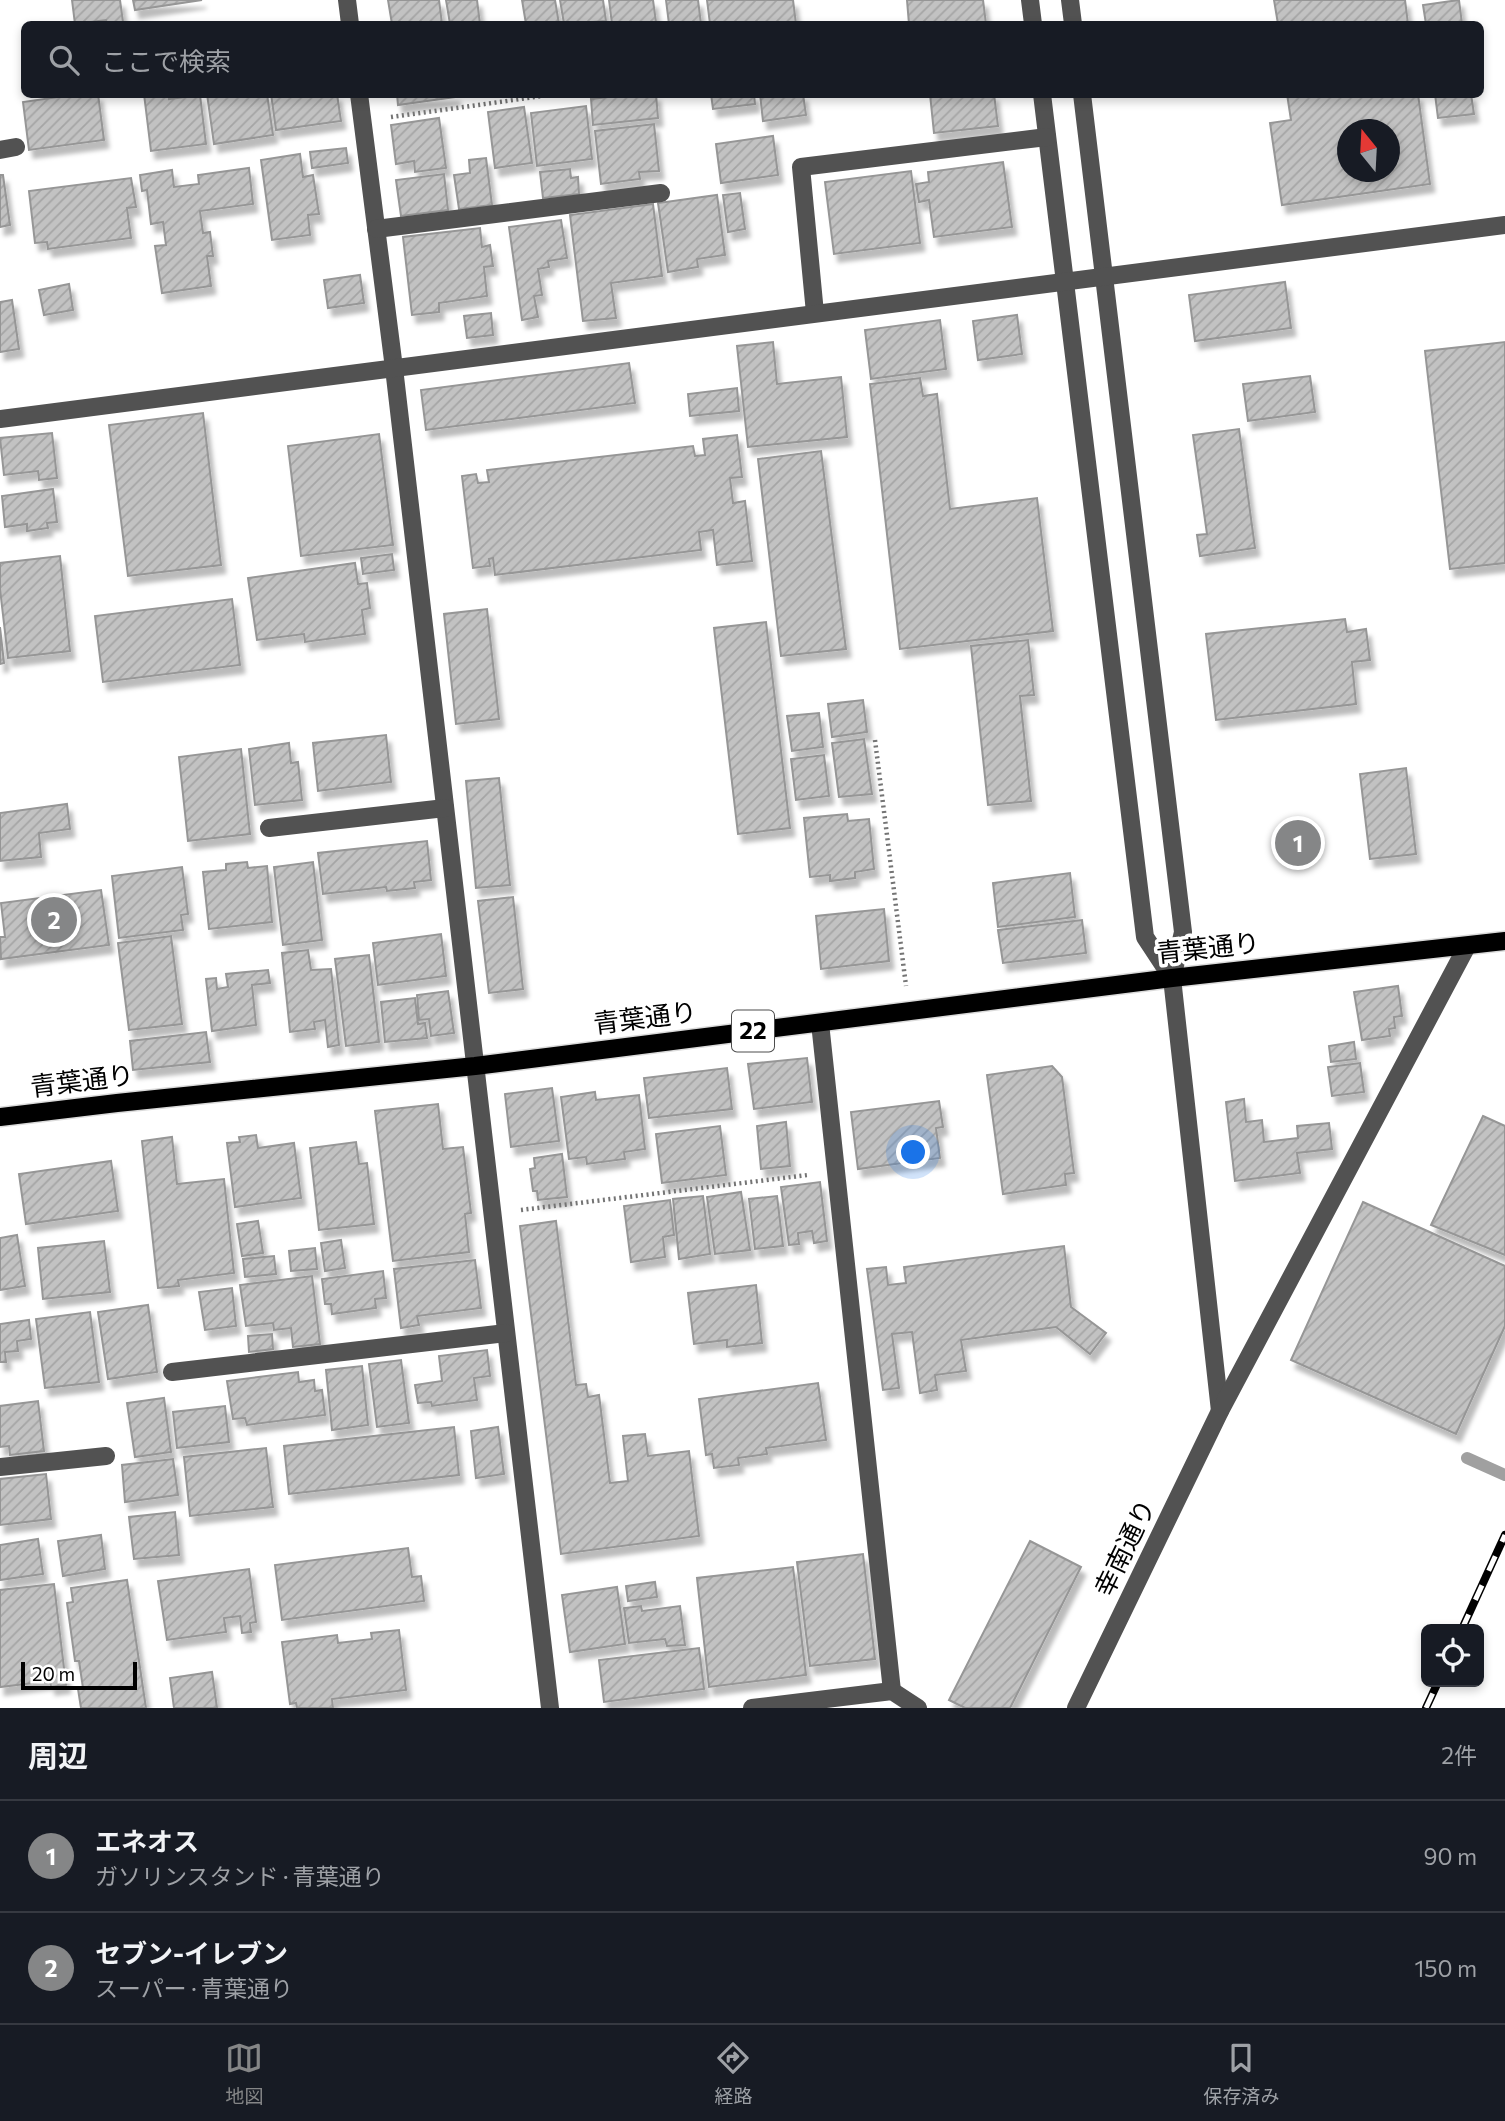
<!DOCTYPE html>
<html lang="ja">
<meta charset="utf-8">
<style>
:root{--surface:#171b24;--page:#242831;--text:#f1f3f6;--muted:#9ea1a6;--line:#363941;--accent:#858687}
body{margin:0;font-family:Commissioner,"Noto Sans JP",sans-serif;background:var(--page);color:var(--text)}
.controls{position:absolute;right:21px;bottom:21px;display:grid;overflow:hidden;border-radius:10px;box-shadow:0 4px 10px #0003}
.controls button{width:63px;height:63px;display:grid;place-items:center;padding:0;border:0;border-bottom:2px solid var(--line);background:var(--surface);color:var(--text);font:35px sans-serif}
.compass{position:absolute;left:1337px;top:119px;width:63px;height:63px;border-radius:50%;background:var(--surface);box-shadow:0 4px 10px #0003;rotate:342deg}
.scale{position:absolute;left:21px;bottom:18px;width:116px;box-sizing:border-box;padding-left:7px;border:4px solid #000;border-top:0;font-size:19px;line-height:24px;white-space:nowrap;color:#000;-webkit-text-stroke:5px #fff;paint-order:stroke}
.you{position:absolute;left:914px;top:1153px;width:24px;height:24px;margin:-18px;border:5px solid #fff;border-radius:50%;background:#1a73e8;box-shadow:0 0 0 10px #1a73e833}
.badge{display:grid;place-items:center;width:46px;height:46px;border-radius:50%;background:var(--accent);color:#fff;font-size:23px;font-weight:700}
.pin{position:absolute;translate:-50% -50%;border:4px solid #fff;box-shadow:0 2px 7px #0006}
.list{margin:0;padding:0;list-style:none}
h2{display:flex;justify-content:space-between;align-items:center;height:91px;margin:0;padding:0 28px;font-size:30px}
h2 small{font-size:23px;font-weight:400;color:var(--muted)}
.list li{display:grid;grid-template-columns:46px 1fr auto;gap:21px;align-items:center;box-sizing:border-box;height:112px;padding:0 28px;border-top:2px solid var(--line)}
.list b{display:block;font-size:26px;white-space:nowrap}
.list p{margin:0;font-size:23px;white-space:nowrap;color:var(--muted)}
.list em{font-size:23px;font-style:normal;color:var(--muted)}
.icon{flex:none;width:38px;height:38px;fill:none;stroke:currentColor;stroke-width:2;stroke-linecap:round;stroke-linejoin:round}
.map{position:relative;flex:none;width:1505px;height:1708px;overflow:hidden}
.search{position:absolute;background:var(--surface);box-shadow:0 4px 10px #0003;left:21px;right:21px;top:21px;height:77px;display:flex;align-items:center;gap:18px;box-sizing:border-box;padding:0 24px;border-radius:10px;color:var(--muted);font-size:26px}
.sheet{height:315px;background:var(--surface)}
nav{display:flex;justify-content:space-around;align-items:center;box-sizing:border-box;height:98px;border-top:2px solid var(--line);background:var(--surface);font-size:19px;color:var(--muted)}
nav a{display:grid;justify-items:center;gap:4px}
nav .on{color:var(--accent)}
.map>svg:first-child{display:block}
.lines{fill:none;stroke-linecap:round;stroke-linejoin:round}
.stream{stroke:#a0a0a0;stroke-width:12}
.building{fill:url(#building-hatch);stroke:#969696;stroke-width:2;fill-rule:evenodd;filter:url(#shadow)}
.major-casing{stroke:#dbdbdb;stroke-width:21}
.path{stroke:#747474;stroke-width:4.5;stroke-dasharray:2 3.5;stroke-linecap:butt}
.minor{stroke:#525252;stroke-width:18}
.major{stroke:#000;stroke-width:18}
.rail-casing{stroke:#000;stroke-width:8}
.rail{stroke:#fff;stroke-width:5;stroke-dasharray:16;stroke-linecap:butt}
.labels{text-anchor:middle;stroke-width:7;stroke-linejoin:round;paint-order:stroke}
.shield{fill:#fff;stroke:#4c4c4c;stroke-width:2}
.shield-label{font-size:24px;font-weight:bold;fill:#000}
.street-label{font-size:26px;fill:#000;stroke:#fff}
</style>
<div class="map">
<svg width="1505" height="1708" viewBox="0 0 1505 1708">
<defs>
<pattern id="building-hatch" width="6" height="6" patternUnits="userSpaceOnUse" patternTransform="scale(1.75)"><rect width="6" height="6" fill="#c2c2c2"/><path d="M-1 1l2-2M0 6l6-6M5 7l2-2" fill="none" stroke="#a5a5a5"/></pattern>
<filter id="shadow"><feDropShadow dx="4.5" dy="8" stdDeviation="2" flood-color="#0004"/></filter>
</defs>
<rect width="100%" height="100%" fill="#fff"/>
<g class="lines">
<polyline class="stream" points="1467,1458 1505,1475"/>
</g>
<g class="building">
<polygon points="72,0 120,0 123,22 107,24 106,20 75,24"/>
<polygon points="133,0 202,0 135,10"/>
<polygon points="388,0 439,0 442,24 392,24"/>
<polygon points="446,0 477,0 480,24 450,24"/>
<polygon points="522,0 555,0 559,24 526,24"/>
<polygon points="560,0 603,0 606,21 564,24"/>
<polygon points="609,0 653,0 656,22 651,24 612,24"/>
<polygon points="666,0 698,0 701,24 669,24"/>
<polygon points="707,0 793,0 796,24 710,24"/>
<polygon points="907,0 983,0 986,24 909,24"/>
<polygon points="1274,0 1405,0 1408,24 1278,24"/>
<polygon points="1459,0 1462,24 1426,24 1423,5"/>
<polygon points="79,94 98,94 104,140 29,150 23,102"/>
<polygon points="144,94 169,94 169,99 200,95 206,144 151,151"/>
<polygon points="207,94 267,94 273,135 214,144"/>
<polygon points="271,94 337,94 341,121 276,130"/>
<polygon points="397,94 455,94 456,97 398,105"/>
<polygon points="633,94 656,94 658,118 593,125 591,99"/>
<polygon points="711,94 754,94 755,104 713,109"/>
<polygon points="760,94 803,94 806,115 763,121"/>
<polygon points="930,94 994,94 998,126 934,133"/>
<path d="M1287,94H1418L1430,184L1282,205L1270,123L1291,120ZM1348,130H1390V172H1348Z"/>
<polygon points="1435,94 1471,94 1474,114 1438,118"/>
<polygon points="586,106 592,159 537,166 531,113"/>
<polygon points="524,107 532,163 495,168 488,112"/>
<polygon points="439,118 446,168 415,172 414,161 396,164 391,125"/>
<polygon points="654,124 659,171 639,172 640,179 601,184 595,131"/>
<polygon points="773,136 778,175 721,183 716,144"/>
<polygon points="346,148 348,163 312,168 310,152"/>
<polygon points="300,154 303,177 313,175 319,214 308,215 310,235 272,240 261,160"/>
<polygon points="486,158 492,205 459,209 454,175 470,173 469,160"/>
<polygon points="1003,162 1012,227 934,237 929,200 919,202 916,184 929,182 928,172"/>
<polygon points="249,168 253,204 200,211 203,233 210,232 213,256 207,256 211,286 162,293 155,246 166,245 163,222 151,224 147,190 142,191 140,175 172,170 174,187 199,184 198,175"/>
<polygon points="570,169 571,178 578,177 579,194 543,198 540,172"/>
<polygon points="911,171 920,243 834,254 825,182"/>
<polygon points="444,174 448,210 401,216 396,180"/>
<polygon points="0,175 3,175 10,225 0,227"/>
<polygon points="131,178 136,207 127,208 131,238 48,249 47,242 35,243 29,191"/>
<polygon points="740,193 745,229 728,232 723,195"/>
<polygon points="717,195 725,255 697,259 698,267 668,272 658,203"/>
<polygon points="653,204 662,276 611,283 616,318 583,321 570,215"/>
<polygon points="561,220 567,258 548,261 549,267 538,269 542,295 534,296 538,317 522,320 509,227"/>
<polygon points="480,228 482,247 490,245 493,266 484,267 487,296 439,303 439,312 412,315 403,237"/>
<polygon points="360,275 364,303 328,308 324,280"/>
<polygon points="1285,282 1291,328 1195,341 1189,295"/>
<polygon points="69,284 73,310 44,315 39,290"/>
<polygon points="12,300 19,349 0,352 0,302"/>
<polygon points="491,313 493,335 467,338 464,316"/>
<polygon points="1017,315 1022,354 978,360 973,321"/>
<polygon points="940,320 946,369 871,379 865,330"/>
<polygon points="773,342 777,384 841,377 847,437 748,447 737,346"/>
<polygon points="1505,342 1505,563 1450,569 1425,351"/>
<polygon points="629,363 635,403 426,430 421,390"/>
<polygon points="1310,376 1315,412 1248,421 1243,384"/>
<polygon points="920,378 923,396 937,394 950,509 1037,498 1053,631 900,649 870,384"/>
<polygon points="737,388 739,411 690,416 688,394"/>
<polygon points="203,413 221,565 128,576 109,425"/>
<polygon points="1239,429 1255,548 1200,556 1197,535 1207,534 1193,435"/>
<polygon points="52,433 57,478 39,480 38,471 4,475 0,438"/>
<polygon points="379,434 393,545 301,556 288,446"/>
<polygon points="737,435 742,477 730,478 733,503 745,501 752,561 717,565 713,530 699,532 701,550 495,575 493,558 489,559 490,566 473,568 462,476 476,474 478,483 489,482 487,470 693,446 695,456 705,455 703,439"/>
<polygon points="821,451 846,649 781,656 758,459"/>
<polygon points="53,489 57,522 47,523 48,528 27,531 27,524 5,527 2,496"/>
<polygon points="392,554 394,570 363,574 361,558"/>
<polygon points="60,556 70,651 8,658 0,589 0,563"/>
<polygon points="355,563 358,584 367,583 370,608 362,610 365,634 305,642 304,634 257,640 248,578"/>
<polygon points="232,599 240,665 103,682 95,616"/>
<polygon points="487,609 499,719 456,724 444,614"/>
<polygon points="1345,619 1347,632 1366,629 1370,660 1352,662 1356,704 1216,720 1206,634"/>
<polygon points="766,622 790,828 738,834 714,628"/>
<polygon points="0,627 4,663 0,664"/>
<polygon points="1028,640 1034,695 1020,696 1031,801 988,805 971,646"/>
<polygon points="863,700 867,732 832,737 828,704"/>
<polygon points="819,713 823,747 792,751 787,716"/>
<polygon points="386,735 391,782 318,791 313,743"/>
<polygon points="864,739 872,794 839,797 832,743"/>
<polygon points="289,743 291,763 298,762 302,800 255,805 249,749"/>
<polygon points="241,749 250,834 188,841 179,757"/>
<polygon points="824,755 829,796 796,800 791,759"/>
<polygon points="1406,768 1416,854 1370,859 1360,774"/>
<polygon points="499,778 510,885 476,888 466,781"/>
<polygon points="67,804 70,829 39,833 41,857 0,861 0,813"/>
<polygon points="847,814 848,821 869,819 874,869 855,872 855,878 830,881 830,875 810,877 804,818"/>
<polygon points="427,841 431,880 414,882 415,888 387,891 386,887 323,894 318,853"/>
<polygon points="247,862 248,868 267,866 272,922 209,929 203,872 226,870 226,864"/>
<polygon points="313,862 322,940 283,945 274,867"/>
<polygon points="182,867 188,914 181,915 183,930 119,938 112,876"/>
<polygon points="1070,873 1075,917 998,927 993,883"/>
<polygon points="101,890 109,945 1,959 0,937 5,937 1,903"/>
<polygon points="513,897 523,989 489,993 478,901"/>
<polygon points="884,909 889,961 821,969 816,916"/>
<polygon points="1082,920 1086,953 1003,963 998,930"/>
<polygon points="441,934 446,976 378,985 373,943"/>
<polygon points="171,936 182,1024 129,1030 118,943"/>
<polygon points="308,950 311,970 331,969 339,1045 328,1047 325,1020 314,1022 315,1029 290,1032 282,953"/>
<polygon points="369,955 379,1042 346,1046 335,959"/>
<polygon points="268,970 270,983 252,985 256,1025 212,1031 206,979 216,978 217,989 228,987 226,974"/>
<polygon points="1398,986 1402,1016 1394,1017 1395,1028 1389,1029 1390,1036 1362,1040 1354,992"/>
<polygon points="448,991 454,1033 431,1036 429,1019 419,1020 417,995"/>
<polygon points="415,998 418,1024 425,1023 427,1038 385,1042 381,1002"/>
<polygon points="206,1032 210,1062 133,1070 130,1041"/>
<polygon points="1354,1042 1356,1059 1331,1062 1329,1046"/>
<polygon points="807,1058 812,1102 754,1109 748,1064"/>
<polygon points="1360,1063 1364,1092 1332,1096 1328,1067"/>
<polygon points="1052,1066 1062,1077 1074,1173 1065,1174 1066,1185 1003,1194 987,1075"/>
<polygon points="727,1068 732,1109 649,1118 644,1078"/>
<polygon points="552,1088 559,1141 511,1147 505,1094"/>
<polygon points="595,1092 596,1100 639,1095 645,1149 624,1152 625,1159 587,1164 586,1157 569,1159 561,1097"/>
<polygon points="1244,1099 1246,1122 1262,1120 1264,1142 1298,1138 1297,1126 1329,1123 1332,1149 1297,1153 1300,1173 1235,1181 1226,1102"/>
<polygon points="939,1101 943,1127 936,1128 940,1158 858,1169 851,1112"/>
<polygon points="438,1104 443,1149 463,1147 471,1213 465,1214 469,1252 393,1261 375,1111"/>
<polygon points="1483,1116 1505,1126 1505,1255 1431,1225"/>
<polygon points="786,1122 790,1166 761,1169 757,1126"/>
<polygon points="720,1126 726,1175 662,1183 656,1134"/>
<polygon points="256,1135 258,1148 294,1143 301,1198 235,1207 227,1143 240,1142 239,1137"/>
<polygon points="172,1137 177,1184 224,1179 234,1273 178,1280 179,1286 158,1288 142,1141"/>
<polygon points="356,1142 359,1164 367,1163 374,1224 319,1230 310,1148"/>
<polygon points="562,1154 567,1197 538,1200 537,1191 533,1191 530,1169 535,1168 534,1158"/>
<polygon points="111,1161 118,1211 26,1224 19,1174"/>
<polygon points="820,1182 827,1241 814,1243 812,1231 798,1233 799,1244 789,1245 781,1187"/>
<polygon points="741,1192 750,1250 715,1254 707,1197"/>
<polygon points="703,1196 710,1254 679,1259 673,1199"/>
<polygon points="777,1196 783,1246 755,1249 749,1199"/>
<polygon points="670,1200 674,1235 663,1237 665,1257 631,1262 624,1206"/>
<polygon points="1363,1202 1505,1266 1505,1326 1456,1434 1291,1360"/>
<polygon points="258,1221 263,1253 242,1256 237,1224"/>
<polygon points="556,1221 576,1385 586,1384 588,1397 599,1395 610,1483 628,1481 623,1436 645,1434 648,1456 689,1451 699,1536 561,1554 520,1226"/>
<polygon points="17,1235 25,1286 0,1290 0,1238"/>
<polygon points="341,1240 345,1268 325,1271 321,1243"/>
<polygon points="104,1241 110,1292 43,1299 38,1248"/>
<polygon points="1064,1246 1071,1307 1106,1333 1090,1354 1056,1327 961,1340 966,1371 935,1375 937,1390 920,1393 912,1332 892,1334 899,1388 883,1390 867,1269 886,1267 888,1285 906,1283 904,1267"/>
<polygon points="315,1248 317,1269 291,1271 289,1251"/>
<polygon points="274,1256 276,1274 245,1277 243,1259"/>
<polygon points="475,1260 481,1308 417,1316 419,1325 401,1328 394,1269"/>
<polygon points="383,1271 386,1298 375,1299 376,1308 332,1314 331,1304 325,1304 322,1279"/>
<polygon points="312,1276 320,1344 293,1347 291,1328 274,1330 273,1323 246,1326 240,1285"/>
<polygon points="756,1285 762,1343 727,1347 727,1340 694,1344 688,1293"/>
<polygon points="232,1288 236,1326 205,1330 199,1292"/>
<polygon points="148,1305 157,1372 108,1379 98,1312"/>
<polygon points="90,1312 99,1382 45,1388 36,1319"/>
<polygon points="29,1320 31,1339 17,1341 18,1351 5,1352 6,1362 0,1362 0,1324"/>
<polygon points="272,1334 273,1349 249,1352 248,1336"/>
<polygon points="487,1350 490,1376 474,1378 477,1400 432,1406 431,1402 418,1403 415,1385 442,1381 439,1356"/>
<polygon points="401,1360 409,1423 377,1427 369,1364"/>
<polygon points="362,1366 368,1425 332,1430 326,1370"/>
<polygon points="298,1372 299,1382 314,1380 315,1391 322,1390 325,1415 247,1425 245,1418 233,1419 227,1381"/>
<polygon points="818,1383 826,1440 766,1448 767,1454 738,1458 739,1465 714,1468 712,1454 706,1455 699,1399"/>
<polygon points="164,1398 171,1452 135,1457 127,1403"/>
<polygon points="38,1401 44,1451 10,1455 9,1446 0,1447 0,1406"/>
<polygon points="225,1406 229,1442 177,1448 173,1412"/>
<polygon points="454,1427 459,1475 289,1494 284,1446"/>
<polygon points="498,1427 504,1474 476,1478 471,1431"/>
<polygon points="266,1448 273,1507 190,1516 184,1457"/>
<polygon points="173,1459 178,1495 125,1502 122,1465"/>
<polygon points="46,1474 51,1519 0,1525 0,1479"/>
<polygon points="175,1512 179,1555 134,1559 129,1517"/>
<polygon points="101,1535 105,1569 63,1576 58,1541"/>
<polygon points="38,1539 43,1574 0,1580 0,1545"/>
<polygon points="1030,1541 1081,1567 1010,1708 965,1708 949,1700"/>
<polygon points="408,1548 412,1577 421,1576 424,1601 282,1620 275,1565"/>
<polygon points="863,1554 875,1659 810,1666 797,1562"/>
<polygon points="793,1567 806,1675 709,1687 697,1578"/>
<polygon points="249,1569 256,1622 250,1623 251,1632 242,1633 240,1616 224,1618 226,1632 167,1640 158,1581"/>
<polygon points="127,1580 146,1708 81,1708 78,1689 83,1688 79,1661 75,1661 67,1603 73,1602 71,1588"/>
<polygon points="655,1582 657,1597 628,1601 626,1586"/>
<polygon points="54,1584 66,1685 51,1687 50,1681 0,1687 0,1590"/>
<polygon points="617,1587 625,1644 570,1652 562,1595"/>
<polygon points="641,1606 642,1611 680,1606 685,1645 667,1646 665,1639 629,1643 624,1608"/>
<polygon points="399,1630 406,1690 332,1699 333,1708 297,1708 296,1703 290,1704 282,1642 337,1635 338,1643 372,1639 371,1633"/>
<polygon points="699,1648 704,1689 604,1702 599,1660"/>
<polygon points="212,1672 217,1708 174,1708 170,1678"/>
</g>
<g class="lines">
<defs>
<polyline id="major" points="0,1117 117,1103 475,1066 1172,978 1505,941"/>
</defs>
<use href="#major" class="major-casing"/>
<g class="path">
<polyline points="391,117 557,94"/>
<polyline points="875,740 906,986"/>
<polyline points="521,1210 808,1175"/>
</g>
<g class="minor">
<polyline points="347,0 350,24"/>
<polyline points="1030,0 1033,24"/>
<polyline points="1070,0 1073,24"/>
<polyline points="359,94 394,368 550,1708"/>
<polyline points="1042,94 1145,937 1172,978"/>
<polyline points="1082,94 1183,932 1172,978 1220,1411"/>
<polyline points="0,150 16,147"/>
<polyline points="376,229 661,193"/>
<polyline points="815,313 801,167 1047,137"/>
<polyline points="0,419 1505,225"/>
<polyline points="269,828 445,808"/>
<polyline points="820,1023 892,1691"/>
<polyline points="172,1372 506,1333"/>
<polyline points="0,1467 106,1456"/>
<polyline points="752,1708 892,1691 918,1708"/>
<polyline points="1076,1708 1220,1411 1467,946"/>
</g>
<use href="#major" class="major"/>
<defs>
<g id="rail">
<polyline points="1462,1629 1505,1535"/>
<polyline points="1426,1708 1438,1682"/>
</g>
</defs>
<use href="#rail" class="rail-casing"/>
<use href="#rail" class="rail"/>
</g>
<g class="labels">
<rect class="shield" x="732" y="1010.5" width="42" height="41" rx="5"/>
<g class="shield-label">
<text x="753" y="1039">22</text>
</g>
<g class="street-label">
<text transform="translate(1208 948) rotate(-6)" y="9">青葉通り</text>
<text transform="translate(645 1018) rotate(-7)" y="9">青葉通り</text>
<text transform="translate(82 1081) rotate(-7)" y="9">青葉通り</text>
<text transform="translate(1125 1548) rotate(-64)" y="9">幸南通り</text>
</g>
</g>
</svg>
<div class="controls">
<button><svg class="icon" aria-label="locate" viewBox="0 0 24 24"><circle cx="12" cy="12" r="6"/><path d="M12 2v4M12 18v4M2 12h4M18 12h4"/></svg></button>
</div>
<svg class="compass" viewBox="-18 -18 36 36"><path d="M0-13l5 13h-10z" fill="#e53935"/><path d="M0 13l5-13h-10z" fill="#9ea1a6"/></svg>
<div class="scale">20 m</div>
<div class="you"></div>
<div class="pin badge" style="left:1298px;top:843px">1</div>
<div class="pin badge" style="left:54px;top:920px">2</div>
<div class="search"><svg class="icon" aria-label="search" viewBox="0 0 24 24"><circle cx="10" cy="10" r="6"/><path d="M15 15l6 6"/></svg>ここで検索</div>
</div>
<section class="sheet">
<h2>周辺<small>2件</small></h2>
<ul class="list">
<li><span class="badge">1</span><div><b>エネオス</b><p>ガソリンスタンド · 青葉通り</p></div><em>90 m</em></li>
<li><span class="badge">2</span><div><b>セブン-イレブン</b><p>スーパー · 青葉通り</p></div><em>150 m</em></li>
</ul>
</section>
<nav>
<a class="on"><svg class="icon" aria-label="map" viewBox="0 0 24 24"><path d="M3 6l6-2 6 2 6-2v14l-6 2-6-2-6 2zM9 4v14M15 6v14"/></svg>地図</a>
<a><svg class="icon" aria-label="directions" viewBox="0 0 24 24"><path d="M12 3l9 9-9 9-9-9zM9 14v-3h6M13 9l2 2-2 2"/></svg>経路</a>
<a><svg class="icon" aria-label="saved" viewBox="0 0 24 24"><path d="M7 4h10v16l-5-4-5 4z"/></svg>保存済み</a>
</nav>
